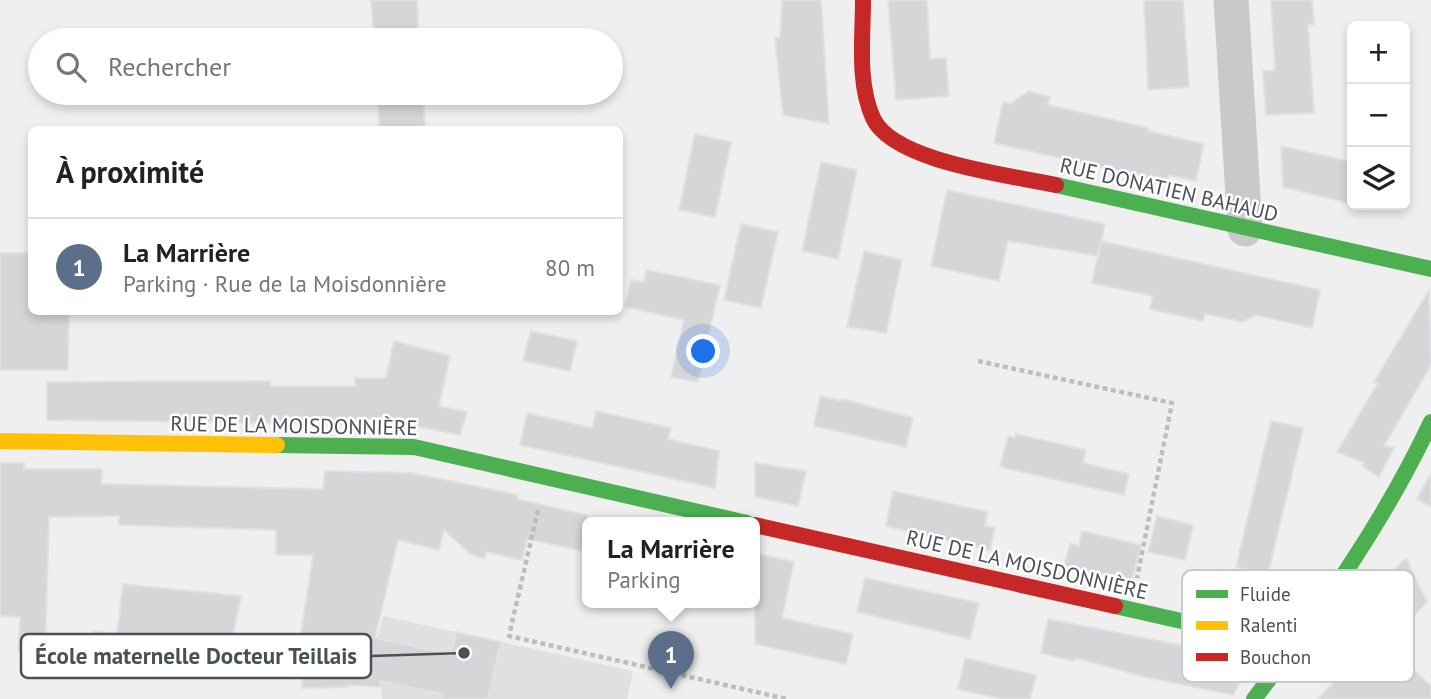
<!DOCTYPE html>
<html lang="fr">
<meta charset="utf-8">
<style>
:root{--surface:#fff;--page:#f6f6f6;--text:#222;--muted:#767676;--line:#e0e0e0;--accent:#0b8043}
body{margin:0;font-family:"PT Sans",sans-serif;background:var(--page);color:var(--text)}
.controls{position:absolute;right:21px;top:21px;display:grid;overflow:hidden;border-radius:10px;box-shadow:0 4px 10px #0003}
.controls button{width:63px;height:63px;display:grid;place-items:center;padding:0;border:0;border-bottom:2px solid var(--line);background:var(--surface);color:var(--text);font:35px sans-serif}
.you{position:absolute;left:704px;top:352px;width:24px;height:24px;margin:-18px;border:5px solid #fff;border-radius:50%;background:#1a73e8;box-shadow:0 0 0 10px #1a73e833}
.badge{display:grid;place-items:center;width:46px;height:46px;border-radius:50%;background:var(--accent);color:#fff;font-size:23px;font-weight:700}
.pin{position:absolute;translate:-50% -58px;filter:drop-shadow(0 2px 4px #0008)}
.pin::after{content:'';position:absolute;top:37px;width:24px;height:21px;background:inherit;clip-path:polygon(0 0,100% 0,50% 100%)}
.popup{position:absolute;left:582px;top:517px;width:178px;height:91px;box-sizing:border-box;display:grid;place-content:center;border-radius:10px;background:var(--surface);filter:drop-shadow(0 2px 5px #0005);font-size:23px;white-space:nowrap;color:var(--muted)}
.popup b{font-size:26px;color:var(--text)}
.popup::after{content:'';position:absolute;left:50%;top:100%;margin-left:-14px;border:14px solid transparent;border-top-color:var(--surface)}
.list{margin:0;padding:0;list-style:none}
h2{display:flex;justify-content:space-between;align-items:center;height:91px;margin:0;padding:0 28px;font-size:30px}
h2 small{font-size:23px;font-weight:400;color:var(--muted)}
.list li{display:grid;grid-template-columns:46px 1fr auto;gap:21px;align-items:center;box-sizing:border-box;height:98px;padding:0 28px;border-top:2px solid var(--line)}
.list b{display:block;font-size:26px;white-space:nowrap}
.list p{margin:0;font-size:23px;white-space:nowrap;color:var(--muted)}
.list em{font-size:23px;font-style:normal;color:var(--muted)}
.icon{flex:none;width:38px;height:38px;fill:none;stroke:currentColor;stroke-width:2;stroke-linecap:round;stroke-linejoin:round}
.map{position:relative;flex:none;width:1431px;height:699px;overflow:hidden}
.search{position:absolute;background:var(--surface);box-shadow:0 4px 10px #0003;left:28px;top:28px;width:595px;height:77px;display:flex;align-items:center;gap:18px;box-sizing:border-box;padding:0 24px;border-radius:38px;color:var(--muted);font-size:26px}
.panel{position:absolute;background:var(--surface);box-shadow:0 4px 10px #0003;left:28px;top:126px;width:595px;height:189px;border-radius:10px}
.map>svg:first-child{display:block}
.education{fill:#e1e0e0}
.building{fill:#d5d6d8;stroke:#e0e1e1;stroke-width:2}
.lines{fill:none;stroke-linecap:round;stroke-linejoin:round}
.path{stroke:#b6c0bd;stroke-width:4.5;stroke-dasharray:5 3.5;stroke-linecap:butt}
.street{stroke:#c7c9ca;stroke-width:35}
.fast{stroke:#4caf50;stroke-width:16}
.slow{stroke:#ffc107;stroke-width:16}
.jam{stroke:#c62828;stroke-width:16}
.labels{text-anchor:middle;stroke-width:5;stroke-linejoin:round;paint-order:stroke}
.street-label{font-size:21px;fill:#485159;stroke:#fff}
.key{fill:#fff;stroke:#c8cbcd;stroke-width:2}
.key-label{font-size:19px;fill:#485159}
.leader{fill:none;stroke:#485159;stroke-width:2.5}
.callout-dot{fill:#485159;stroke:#fff;stroke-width:2.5}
.callout{fill:#fff;stroke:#485159;stroke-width:2.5}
.callout-label{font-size:23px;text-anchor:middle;font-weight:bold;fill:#485159}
</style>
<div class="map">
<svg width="1431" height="699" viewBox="0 0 1431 699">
<rect width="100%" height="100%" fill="#efefef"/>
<polygon class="education" points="383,616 633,671 627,699 382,699 376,645"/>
<g class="building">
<polygon points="371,0 417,0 419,40 374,40"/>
<polygon points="782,0 821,0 829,124 783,115 775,38 780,38"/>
<polygon points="888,0 927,0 930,59 946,58 949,96 896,100"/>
<polygon points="1144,0 1183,0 1189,87 1148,90"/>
<polygon points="1271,0 1312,0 1314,24 1308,25 1314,113 1266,115 1263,71 1275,70"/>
<polygon points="1029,91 1050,97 1048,105 1149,128 1148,131 1204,144 1196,181 1169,175 1167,182 994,143 1003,102 1010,104"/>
<polygon points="377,93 423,93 425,130 380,130"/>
<polygon points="695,134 731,142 715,217 679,210"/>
<polygon points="1281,146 1352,162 1352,204 1283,187"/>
<polygon points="821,162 857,170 838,259 802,251"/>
<polygon points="947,190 1105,224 1098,256 1008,241 999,281 931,266"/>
<polygon points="741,224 778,232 761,308 724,300"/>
<polygon points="1101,241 1320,290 1312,328 1256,315 1243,322 1205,314 1203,321 1150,309 1153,296 1092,283"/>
<polygon points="864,251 902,260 886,333 847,327"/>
<polygon points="0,253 32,253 32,312 69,312 68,370 0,370"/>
<polygon points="646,270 720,285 698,382 671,377 684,320 625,307 631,280 644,282"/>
<polygon points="1429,290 1431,365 1384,446 1394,448 1379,477 1362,466 1364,463 1337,452 1378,383 1374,382"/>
<polygon points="531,331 577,341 570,371 523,361"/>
<polygon points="394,341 450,356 439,406 467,412 460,435 386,420 349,419 349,424 47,420 47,382 270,381 270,386 355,386 355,378 386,378"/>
<polygon points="820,396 843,401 843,399 913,418 906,447 814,426"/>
<polygon points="596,411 671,428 668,439 719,451 715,488 520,445 527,413 592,428"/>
<polygon points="1271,421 1303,428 1268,574 1236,567"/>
<polygon points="1016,434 1086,450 1083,463 1129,474 1124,495 1000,467 1008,436 1015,438"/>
<polygon points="0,463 24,463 24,469 102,469 101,484 323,489 325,471 412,473 518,495 517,499 587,515 587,552 527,539 522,560 486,552 484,559 469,553 444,530 439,550 398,540 375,638 451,655 456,632 501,642 488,699 442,699 443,694 380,681 381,687 348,685 348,687 302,688 302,678 294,678 313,555 276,555 276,530 119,525 119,516 49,517 45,654 18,651 20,617 0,616"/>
<polygon points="755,463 806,471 798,506 755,497"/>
<polygon points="1431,473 1431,507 1417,499"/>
<polygon points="893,491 988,512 985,526 995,527 990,550 886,526"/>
<polygon points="1157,516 1193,525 1185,560 1148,552"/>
<polygon points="1082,531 1141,545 1132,581 1064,566 1070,544 1079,546"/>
<polygon points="755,553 794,562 782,618 853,634 846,664 755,644"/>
<polygon points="1406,558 1427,602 1387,644 1431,686 1431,699 1318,699 1354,661 1339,646 1376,608 1371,603 1388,584 1384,580"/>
<polygon points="865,578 979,603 970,639 857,612"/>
<polygon points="123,584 241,596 230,650 296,661 293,679 124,662 124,669 92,669 94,631 117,634"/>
<polygon points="1048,619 1236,656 1244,676 1233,695 1145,677 1075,658 1074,661 1041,653"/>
<polygon points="965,658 1036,675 1030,699 1002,699 958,689"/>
</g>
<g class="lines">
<g class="path">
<polyline points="978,361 1172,403 1137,578"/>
<polyline points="538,510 509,636 787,699"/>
<polyline points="667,679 667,672"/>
</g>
<polyline class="street" points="1231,0 1245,229"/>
<g class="fast">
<polyline points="1056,185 1431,269"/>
<polyline points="277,445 414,447 747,523"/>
<polyline points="1115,606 1248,636 1284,659"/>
<path d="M1254,699C1321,611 1384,522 1431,422"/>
</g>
<polyline class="slow" points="0,441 277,445"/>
<g class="jam">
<path d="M863,0C863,37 857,83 873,118C893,162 1010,175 1056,185"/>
<polyline points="755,525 1115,606"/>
</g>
</g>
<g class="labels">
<g class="street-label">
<text transform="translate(1169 190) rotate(13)" y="7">RUE DONATIEN BAHAUD</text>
<text transform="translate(294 426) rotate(1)" y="7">RUE DE LA MOISDONNIÈRE</text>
<text transform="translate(1027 565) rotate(13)" y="7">RUE DE LA MOISDONNIÈRE</text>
</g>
</g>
<rect x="1182" y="570" width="232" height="112" rx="10" class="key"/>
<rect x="1196" y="590" width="32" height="8" fill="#4caf50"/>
<rect x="1196" y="621" width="32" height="9" fill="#ffc107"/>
<rect x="1196" y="653" width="32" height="8" fill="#c62828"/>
<g class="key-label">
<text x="1240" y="601">Fluide</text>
<text x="1240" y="632">Ralenti</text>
<text x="1240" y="664">Bouchon</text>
</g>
<path class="leader" d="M464 653L371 656"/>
<circle class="callout-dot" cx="464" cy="653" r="7"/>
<rect class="callout" x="21" y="634" width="350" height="44" rx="7"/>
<g class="callout-label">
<text x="196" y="664">École maternelle Docteur Teillais</text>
</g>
</svg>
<div class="controls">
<button>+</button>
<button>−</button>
<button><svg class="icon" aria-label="layers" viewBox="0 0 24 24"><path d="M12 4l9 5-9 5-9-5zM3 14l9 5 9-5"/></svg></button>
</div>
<div class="you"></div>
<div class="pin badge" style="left:671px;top:689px;background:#5c6f8a">1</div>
<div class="popup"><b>La Marrière</b>Parking</div>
<div class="search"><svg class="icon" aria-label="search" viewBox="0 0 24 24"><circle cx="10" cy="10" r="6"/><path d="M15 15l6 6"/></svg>Rechercher</div>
<section class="panel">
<h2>À proximité<small></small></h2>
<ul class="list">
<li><span class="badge" style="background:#5c6f8a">1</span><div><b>La Marrière</b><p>Parking · Rue de la Moisdonnière</p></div><em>80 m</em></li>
</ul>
</section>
</div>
